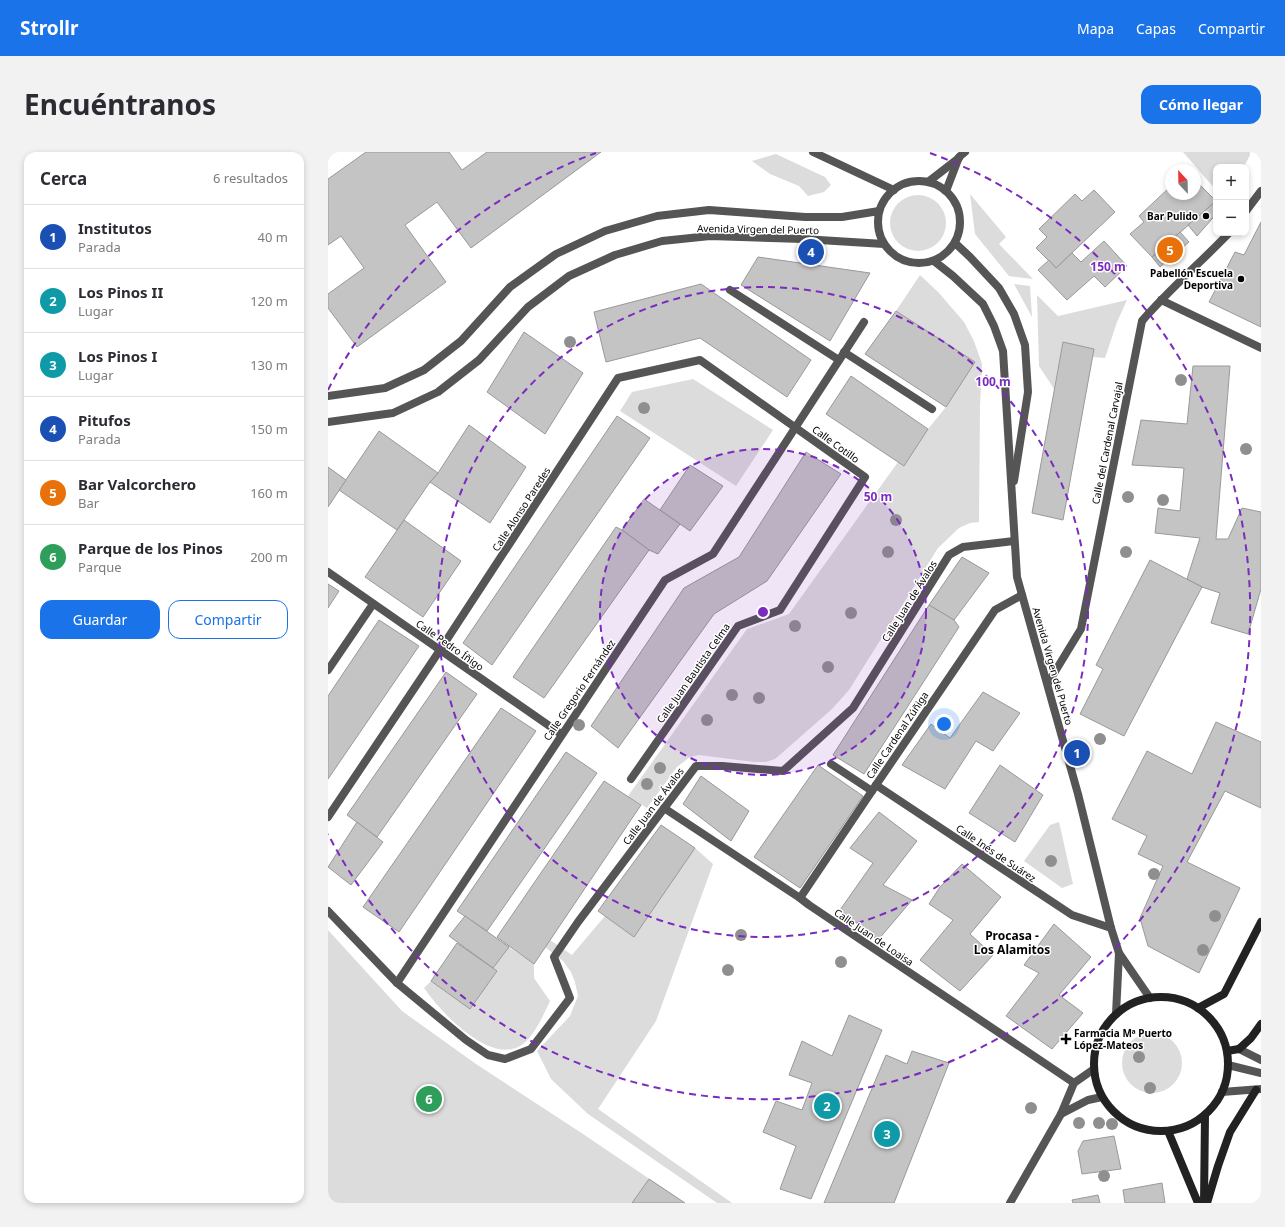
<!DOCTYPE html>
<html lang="es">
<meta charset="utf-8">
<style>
:root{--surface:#fff;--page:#f2f2f3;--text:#2b2b33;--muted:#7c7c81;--line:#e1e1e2;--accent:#1a73e8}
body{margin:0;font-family:"Noto Sans",sans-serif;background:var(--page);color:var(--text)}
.controls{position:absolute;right:12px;top:12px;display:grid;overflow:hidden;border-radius:8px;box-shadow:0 2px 6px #0003}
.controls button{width:36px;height:36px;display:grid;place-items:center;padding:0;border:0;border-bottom:1px solid var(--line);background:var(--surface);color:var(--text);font:20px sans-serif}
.compass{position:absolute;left:837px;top:12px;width:36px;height:36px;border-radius:50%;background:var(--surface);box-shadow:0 2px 6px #0003;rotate:338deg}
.you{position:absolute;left:616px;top:572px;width:14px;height:14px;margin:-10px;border:3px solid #fff;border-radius:50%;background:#1a73e8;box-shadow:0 0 0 6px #1a73e833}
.badge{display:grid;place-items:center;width:26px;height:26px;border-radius:50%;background:var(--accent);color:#fff;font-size:13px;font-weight:700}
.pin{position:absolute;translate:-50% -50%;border:2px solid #fff;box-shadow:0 1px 4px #0006}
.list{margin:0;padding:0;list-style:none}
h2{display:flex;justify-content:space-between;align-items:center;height:52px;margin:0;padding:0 16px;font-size:17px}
h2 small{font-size:13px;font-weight:400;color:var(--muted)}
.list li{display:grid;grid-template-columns:26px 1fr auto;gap:12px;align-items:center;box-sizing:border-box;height:64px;padding:0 16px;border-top:1px solid var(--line)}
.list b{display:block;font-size:15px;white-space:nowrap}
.list p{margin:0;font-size:13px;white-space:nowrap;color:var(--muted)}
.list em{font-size:13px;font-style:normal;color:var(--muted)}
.actions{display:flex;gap:8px;padding:12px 16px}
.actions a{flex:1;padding:9px 0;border:1px solid var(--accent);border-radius:12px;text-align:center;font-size:14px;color:var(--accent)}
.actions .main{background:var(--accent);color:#fff}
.map{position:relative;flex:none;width:933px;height:1051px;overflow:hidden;border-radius:12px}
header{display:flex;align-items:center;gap:24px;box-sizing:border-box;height:56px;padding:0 20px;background:var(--accent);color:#fff}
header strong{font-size:19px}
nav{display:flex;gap:22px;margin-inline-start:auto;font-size:14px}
.intro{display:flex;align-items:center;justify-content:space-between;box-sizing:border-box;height:96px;padding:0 24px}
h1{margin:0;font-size:28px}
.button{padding:10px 18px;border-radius:12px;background:var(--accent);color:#fff;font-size:14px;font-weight:700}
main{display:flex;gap:24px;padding:0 24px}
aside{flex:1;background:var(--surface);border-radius:12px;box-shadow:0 2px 6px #0003}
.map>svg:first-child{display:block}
.green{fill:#dcdcdc}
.building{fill:#c4c4c4;stroke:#999}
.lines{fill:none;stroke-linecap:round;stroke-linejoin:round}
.street{stroke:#555;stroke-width:8}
.secondary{stroke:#222;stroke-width:8}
.tree{fill:#8f8f8f}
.ring{fill:none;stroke:#7b2cbf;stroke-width:2;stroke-dasharray:7 5}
.poi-dot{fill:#000;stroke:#fff;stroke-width:1.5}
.labels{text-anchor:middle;stroke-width:3;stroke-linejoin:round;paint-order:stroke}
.poi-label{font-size:10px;font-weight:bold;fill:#000;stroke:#fff;text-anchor:end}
.street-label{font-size:10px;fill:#000;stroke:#fff}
.quarter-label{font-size:12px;font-weight:bold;fill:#000;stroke:#fff}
.centre{fill:#7b2cbf;stroke:#fff;stroke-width:2}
.ring-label{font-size:12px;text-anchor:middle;font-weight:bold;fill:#7b2cbf;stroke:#fff;stroke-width:3;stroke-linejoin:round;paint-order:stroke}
</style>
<header>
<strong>Strollr</strong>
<nav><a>Mapa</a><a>Capas</a><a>Compartir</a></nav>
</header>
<div class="intro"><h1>Encuéntranos</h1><a class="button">Cómo llegar</a></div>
<main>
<aside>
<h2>Cerca<small>6 resultados</small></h2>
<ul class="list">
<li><span class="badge" style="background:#1a4fb4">1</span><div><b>Institutos</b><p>Parada</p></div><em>40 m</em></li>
<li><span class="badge" style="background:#0f9aa8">2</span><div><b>Los Pinos II</b><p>Lugar</p></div><em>120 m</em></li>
<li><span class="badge" style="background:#0f9aa8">3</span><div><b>Los Pinos I</b><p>Lugar</p></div><em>130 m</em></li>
<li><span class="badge" style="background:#1a4fb4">4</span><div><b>Pitufos</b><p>Parada</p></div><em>150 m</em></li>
<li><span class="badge" style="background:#e8710a">5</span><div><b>Bar Valcorchero</b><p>Bar</p></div><em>160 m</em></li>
<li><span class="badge" style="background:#2e9e5b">6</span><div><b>Parque de los Pinos</b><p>Parque</p></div><em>200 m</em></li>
</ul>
<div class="actions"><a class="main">Guardar</a><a>Compartir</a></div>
</aside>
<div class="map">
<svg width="933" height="1051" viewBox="0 0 933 1051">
<rect width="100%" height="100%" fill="#fff"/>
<g class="green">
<polygon points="855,0 922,0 922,3 916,15 888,15 888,38"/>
<polygon points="448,2 497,25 503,33 496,40 480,44 471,34 442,22 424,9"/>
<polygon points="642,42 678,85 671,92 705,127 681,124 647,82"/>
<circle cx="590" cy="71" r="28"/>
<polygon points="592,123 611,141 636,170 646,189 654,212 652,254 651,370 642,371 631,376 610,396 521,538 504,557 454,601 447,607 438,610 426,610 371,603 362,605 349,615 319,656 300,644 419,477 461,462 570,310 576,314 600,277 618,255 646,210 568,159"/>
<polygon points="686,132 702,134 704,165"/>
<polygon points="709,143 730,164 799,148 789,170 777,206 764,205 766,197 735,190 726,237 711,214"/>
<polygon points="365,227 445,278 408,334 292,259 304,240"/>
<polygon points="731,670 745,732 734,736 696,709 722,673"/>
<polygon points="367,696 385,712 328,869 270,957 404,1051 389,1051 260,962 223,927 209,899 242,864 250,844 247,830 243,820 235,809 217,795 222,788 244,803 277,764 306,785"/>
<polygon points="0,778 74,859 148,912 255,982 357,1051 0,1051"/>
<path d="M181,795L206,812V826L222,849C216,862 205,887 192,894C160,912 112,859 96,836L103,829L142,857L169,819L165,816Z"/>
<circle cx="824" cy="911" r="30"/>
</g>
<g class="building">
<polygon points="38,0 121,0 134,18 159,0 273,0 143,96 109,50 77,73 118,130 29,195 0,156 0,142 36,116 13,84 0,93 0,27"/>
<polygon points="867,28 888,49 824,105 802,82 816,70 811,64 843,34 843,42 867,42"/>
<polygon points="766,38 787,60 728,116 708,96 719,85 711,77 747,42 754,49"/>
<polygon points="888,49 888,61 884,67 869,84 860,73"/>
<polygon points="933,70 933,175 881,150 907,100 916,103"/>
<polygon points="852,80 861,90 832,115 824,105"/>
<polygon points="776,89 799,114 777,135 766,124 739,148 710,118 721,108 728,116 744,101 753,110"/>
<polygon points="430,105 542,121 502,189 413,133"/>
<polygon points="373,132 483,208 459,245 372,186 278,210 266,160"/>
<polygon points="568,159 647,210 618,255 537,202"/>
<polygon points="196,180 255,221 217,282 159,240"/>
<polygon points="735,190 766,197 735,368 704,361"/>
<polygon points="865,214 902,214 888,387 900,387 914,356 933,360 933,437 920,482 883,471 892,441 874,435 859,427 872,386 827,381 830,356 852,359 856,316 804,313 813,268 859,272"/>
<polygon points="523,224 600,277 576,314 498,262"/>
<polygon points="289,264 322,286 164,513 135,491"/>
<polygon points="141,273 198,315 162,371 102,330 110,321"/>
<polygon points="51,279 110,321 102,330 69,378 11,338"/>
<polygon points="478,300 513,322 439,429 386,462 290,596 263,574 356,436 411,405"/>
<polygon points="362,313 395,334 362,379 332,358"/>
<polygon points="0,315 18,328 0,355"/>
<polygon points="316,347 352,372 330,402 321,398 294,378"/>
<polygon points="76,368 133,409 95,465 37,425"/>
<polygon points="288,375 294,378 321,398 216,546 185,525"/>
<polygon points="634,405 661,421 626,468 601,453"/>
<polygon points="822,408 874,435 796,584 752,562 775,517 768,513"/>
<polygon points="0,432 11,439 0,456"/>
<polygon points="601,453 626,468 631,475 536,622 505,603"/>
<polygon points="51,468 91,494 0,627 0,544"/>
<polygon points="118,520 149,542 49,685 19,663"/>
<polygon points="655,540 692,561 665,599 648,589 617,637 574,613 603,572 622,586"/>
<polygon points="173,556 208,579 71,780 35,755"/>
<polygon points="888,570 933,590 933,656 897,639 859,710 912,736 871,821 820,794 812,766 835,714 810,702 819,684 784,667 819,599 864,622"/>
<polygon points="238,600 269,621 159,779 129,759"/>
<polygon points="490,613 535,644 472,736 426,705"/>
<polygon points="672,613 715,643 687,690 641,661"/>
<polygon points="373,624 421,659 403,689 355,652"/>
<polygon points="276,629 313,653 206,812 169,785"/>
<polygon points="551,660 589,689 555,733 584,748 550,788 512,758 545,711 522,696"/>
<polygon points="29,670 55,690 23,733 0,715"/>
<polygon points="333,673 367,696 306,785 270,759"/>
<polygon points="634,712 673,745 642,782 665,803 632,839 592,808 625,768 601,752 612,735"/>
<polygon points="137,764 181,795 165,816 121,784"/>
<polygon points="726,772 763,805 731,843 755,861 724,897 678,864 711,821 696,813"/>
<polygon points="129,791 169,819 142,857 103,829"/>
<polygon points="521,863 554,878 483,1047 452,1037 468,994 435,980 448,949 474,958 484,931 461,923 474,889 504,904"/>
<polygon points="584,899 621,911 566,1051 496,1051 558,903 579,912"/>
<polygon points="786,984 793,1017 754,1022 750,999 755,989"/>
<polygon points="321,1027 357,1051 304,1051"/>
<polygon points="834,1031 837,1051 797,1051 795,1038"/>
<polygon points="770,1043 772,1051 745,1051 744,1048"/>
</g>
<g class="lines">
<g class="street">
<polyline points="485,0 566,38"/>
<circle cx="591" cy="70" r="41"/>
<polyline points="600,30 631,6"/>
<polyline points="618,39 631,5 637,0"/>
<polyline points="918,59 933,39"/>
<polyline points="627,91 642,105 671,136 686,162 697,193 700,240 686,329"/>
<polyline points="606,109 625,124 655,152 666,174 675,199 689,425 750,642 783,776 791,801 788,862"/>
<polyline points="402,138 511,208"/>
<polyline points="833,148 933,196"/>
<polyline points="516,200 604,257"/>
<polyline points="0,244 57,236 96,218 133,189 182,135 228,102 277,79 329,64 381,58 477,65 514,65 551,59"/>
<polyline points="0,270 65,261 110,240 151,208 200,155 241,124 287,103 334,89 382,84 475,87 556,92"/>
<polyline points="0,420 233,582"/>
<polyline points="0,518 45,452"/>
<path d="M720,531L753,477L814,169C841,138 872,111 901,81"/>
<polyline points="503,612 544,639"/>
<polyline points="548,633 744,763 783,776"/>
<polyline points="336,656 472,746 481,753 746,931"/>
<polyline points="0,665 112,498 290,226 372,208 537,325 452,458 410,474 303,627"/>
<polyline points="472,746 548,633 667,458 694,443"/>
<polyline points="0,759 69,831 138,888 160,903 177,907 203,897 242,846 226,805 250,770 368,614 394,614 455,619 525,556 621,403 635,395 686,389"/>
<polyline points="791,801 822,846"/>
<polyline points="69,831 337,428 385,402 536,170"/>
<polyline points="911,897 933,908"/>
<polyline points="900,913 933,921"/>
<polyline points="894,940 933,937"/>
<polyline points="733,962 760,948 774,945"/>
<polyline points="682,1051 733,962 746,931 766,917"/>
</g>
<g class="secondary">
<circle cx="833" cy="912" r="67"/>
<polyline points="870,856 896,842 933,770"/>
<polyline points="899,899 911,897 923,886 933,872"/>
<polyline points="840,979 870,1051"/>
<polyline points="876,1051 877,963"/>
<polyline points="879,1051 890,1014 902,980 928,938"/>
</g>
</g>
<g class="tree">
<circle cx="242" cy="190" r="6"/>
<circle cx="853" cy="228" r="6"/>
<circle cx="316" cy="256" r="6"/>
<circle cx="918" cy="297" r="6"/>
<circle cx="800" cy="345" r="6"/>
<circle cx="835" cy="348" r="6"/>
<circle cx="568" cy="368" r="6"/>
<circle cx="560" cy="400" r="6"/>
<circle cx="798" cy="400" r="6"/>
<circle cx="523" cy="461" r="6"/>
<circle cx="467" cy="474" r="6"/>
<circle cx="500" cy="515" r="6"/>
<circle cx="404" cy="543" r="6"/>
<circle cx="431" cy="546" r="6"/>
<circle cx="379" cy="568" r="6"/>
<circle cx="251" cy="573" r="6"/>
<circle cx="772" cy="587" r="6"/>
<circle cx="332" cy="616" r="6"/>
<circle cx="319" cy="632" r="6"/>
<circle cx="723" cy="709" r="6"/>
<circle cx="826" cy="722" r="6"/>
<circle cx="887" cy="764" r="6"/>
<circle cx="413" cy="783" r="6"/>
<circle cx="875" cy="798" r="6"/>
<circle cx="513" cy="810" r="6"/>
<circle cx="400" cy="818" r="6"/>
<circle cx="811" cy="905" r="6"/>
<circle cx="822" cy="936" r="6"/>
<circle cx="703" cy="956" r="6"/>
<circle cx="751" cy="971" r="6"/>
<circle cx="771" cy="971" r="6"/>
<circle cx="784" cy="972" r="6"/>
<circle cx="776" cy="1024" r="6"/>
</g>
<circle cx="435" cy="460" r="163" fill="#7b2cbf" fill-opacity=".12"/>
<g class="ring">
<circle cx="435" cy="460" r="163"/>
<circle cx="435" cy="460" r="325"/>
<path d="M0 238A488 488 0 0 1 268 1M602 1A488 488 0 1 1 0 682"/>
</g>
<g class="poi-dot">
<circle cx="878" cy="64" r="4"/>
<circle cx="913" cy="127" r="4"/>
<path d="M736 881h4v4h4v4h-4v4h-4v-4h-4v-4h4z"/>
</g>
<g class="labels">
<g class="poi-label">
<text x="870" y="68">Bar Pulido</text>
<text x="905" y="125">Pabellón Escuela<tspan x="905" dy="12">Deportiva</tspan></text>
<text x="746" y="885" text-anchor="start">Farmacia Mª Puerto<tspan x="746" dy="12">López-Mateos</tspan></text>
</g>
<g class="street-label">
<text transform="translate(430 77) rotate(1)" y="4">Avenida Virgen del Puerto</text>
<text transform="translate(779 291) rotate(-79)" y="4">Calle del Cardenal Carvajal</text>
<text transform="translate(508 292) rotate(36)" y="4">Calle Cotillo</text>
<text transform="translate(193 357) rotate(-57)" y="4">Calle Alonso Paredes</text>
<text transform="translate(581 449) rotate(-58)" y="4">Calle Juan de Ávalos</text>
<text transform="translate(122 493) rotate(35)" y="4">Calle Pedro Íñigo</text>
<text transform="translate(725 514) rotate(74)" y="4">Avenida Virgen del Puerto</text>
<text transform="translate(365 521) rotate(-55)" y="4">Calle Juan Bautista Celma</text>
<text transform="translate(251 538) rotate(-56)" y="4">Calle Gregorio Fernández</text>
<text transform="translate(569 583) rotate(-56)" y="4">Calle Cardenal Zúñiga</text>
<text transform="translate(325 654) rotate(-53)" y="4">Calle Juan de Ávalos</text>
<text transform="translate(668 701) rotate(34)" y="4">Calle Inés de Suárez</text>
<text transform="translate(546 785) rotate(34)" y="4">Calle Juan de Loaisa</text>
</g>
<g class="quarter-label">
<text x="684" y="788">Procasa -<tspan x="684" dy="14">Los Alamitos</tspan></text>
</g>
</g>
<circle cx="435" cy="460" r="6" class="centre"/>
<g class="ring-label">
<text x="780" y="119">150 m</text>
<text x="665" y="234">100 m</text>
<text x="550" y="349">50 m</text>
</g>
</svg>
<div class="controls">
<button>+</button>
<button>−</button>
</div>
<svg class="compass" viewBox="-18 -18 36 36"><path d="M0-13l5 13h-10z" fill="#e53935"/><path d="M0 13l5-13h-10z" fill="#7c7c81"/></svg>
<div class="you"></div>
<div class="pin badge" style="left:749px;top:601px;background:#1a4fb4">1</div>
<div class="pin badge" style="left:499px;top:954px;background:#0f9aa8">2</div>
<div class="pin badge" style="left:559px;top:982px;background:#0f9aa8">3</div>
<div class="pin badge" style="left:483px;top:100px;background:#1a4fb4">4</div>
<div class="pin badge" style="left:842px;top:98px;background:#e8710a">5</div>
<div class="pin badge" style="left:101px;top:947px;background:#2e9e5b">6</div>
</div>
</main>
